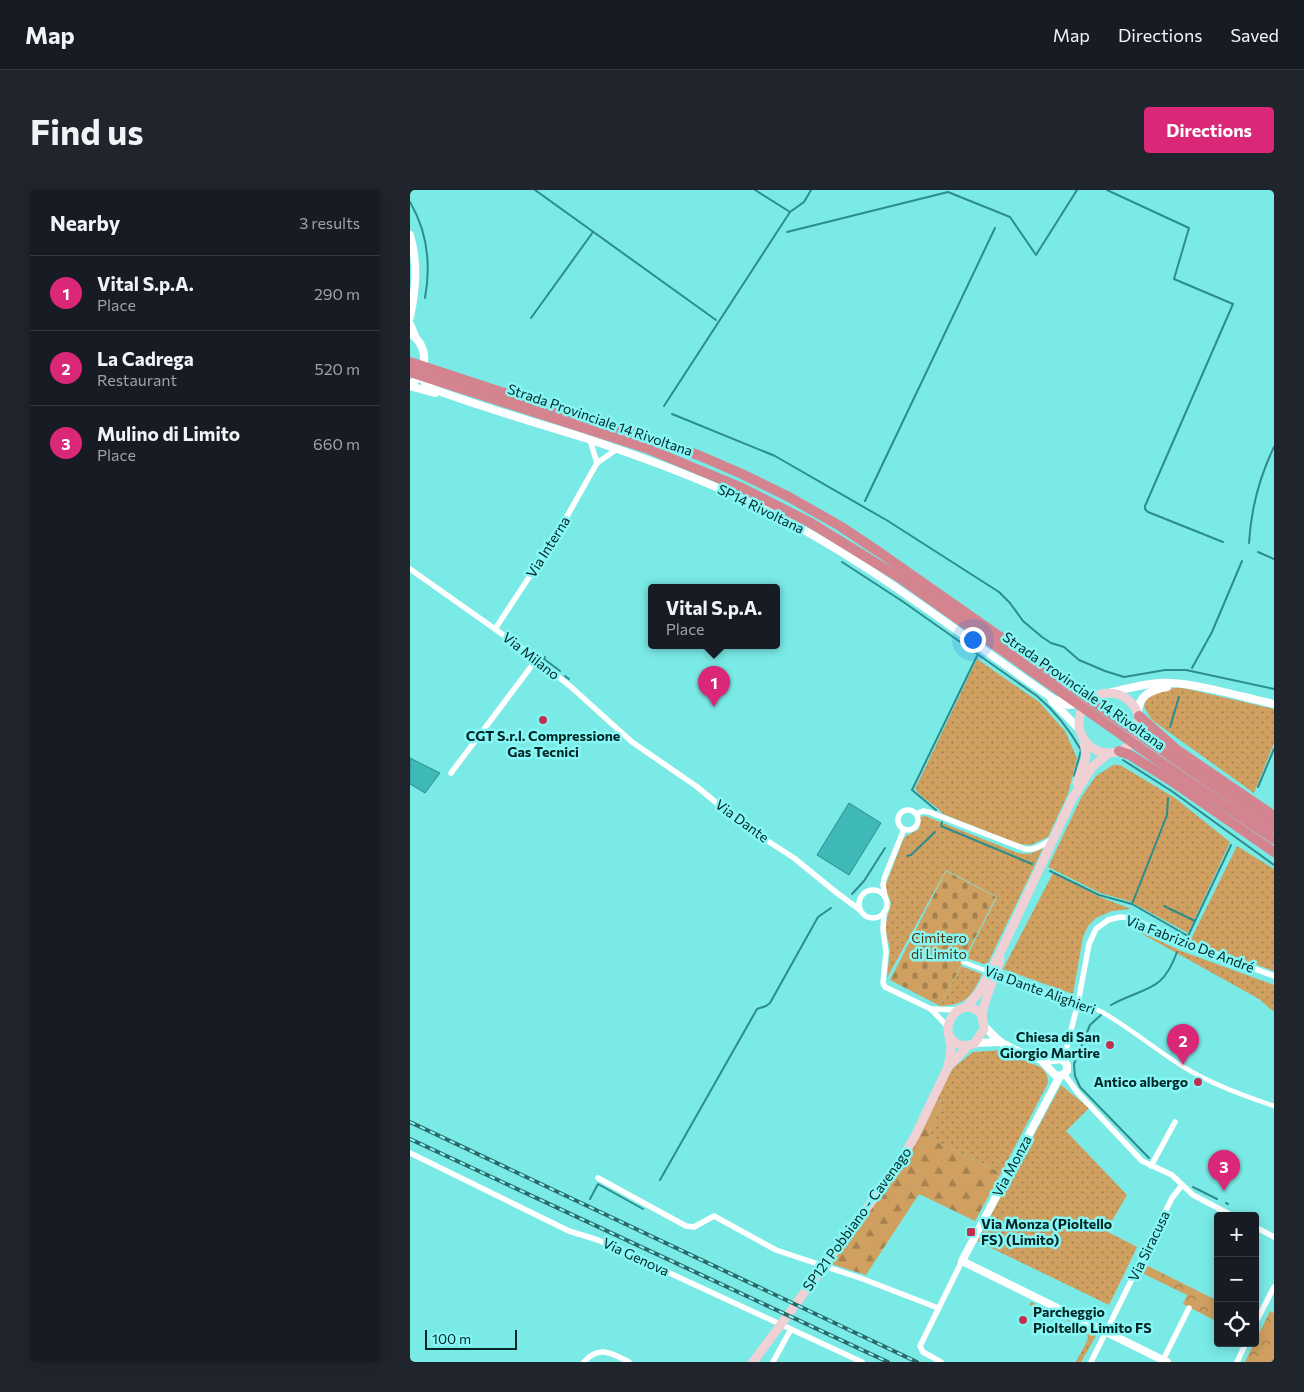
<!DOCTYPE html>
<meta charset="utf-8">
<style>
:root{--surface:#171b24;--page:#20242c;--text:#f1f3f6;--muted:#9ea1a6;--line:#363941;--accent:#db2777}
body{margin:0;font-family:Commissioner,sans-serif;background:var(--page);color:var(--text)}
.controls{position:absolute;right:15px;bottom:15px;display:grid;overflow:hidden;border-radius:5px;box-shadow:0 2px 12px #0003}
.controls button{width:45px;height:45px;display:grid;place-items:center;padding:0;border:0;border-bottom:1px solid var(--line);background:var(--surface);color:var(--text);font:25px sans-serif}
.scale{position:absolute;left:15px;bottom:12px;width:92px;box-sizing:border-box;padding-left:5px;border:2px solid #012727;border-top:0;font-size:14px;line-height:18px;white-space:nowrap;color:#012727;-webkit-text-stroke:4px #87f7f5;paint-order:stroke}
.you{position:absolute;left:562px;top:449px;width:18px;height:18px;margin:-12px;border:4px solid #fff;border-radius:50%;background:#1a73e8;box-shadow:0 0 0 8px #1a73e833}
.badge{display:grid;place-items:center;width:32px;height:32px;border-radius:50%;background:var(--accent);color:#fff;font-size:16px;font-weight:700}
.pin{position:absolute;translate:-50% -41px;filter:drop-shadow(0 1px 2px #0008)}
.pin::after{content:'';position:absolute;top:26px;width:18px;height:15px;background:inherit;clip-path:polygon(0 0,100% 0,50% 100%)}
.popup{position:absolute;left:238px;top:394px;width:132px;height:65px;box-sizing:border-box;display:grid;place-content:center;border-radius:5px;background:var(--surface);filter:drop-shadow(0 1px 4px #0005);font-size:16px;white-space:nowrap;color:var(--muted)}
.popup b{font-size:19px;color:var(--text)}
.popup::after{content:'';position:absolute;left:50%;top:100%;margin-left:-10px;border:10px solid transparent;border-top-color:var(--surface)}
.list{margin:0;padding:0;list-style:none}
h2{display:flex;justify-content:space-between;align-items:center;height:65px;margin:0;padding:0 20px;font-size:21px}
h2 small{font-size:16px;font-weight:400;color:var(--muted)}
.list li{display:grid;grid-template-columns:32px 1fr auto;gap:15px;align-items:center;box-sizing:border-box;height:75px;padding:0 20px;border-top:1px solid var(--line)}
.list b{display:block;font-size:19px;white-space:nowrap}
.list p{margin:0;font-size:16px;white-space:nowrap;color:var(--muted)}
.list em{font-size:16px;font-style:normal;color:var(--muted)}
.icon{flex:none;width:28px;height:28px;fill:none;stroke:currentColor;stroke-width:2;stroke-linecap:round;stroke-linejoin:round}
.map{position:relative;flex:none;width:864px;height:1172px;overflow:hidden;border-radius:5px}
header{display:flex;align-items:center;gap:30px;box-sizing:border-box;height:70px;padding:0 25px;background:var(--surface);border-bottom:1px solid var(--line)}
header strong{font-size:24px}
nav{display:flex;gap:28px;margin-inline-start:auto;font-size:18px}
.intro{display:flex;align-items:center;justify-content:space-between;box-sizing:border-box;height:120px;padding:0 30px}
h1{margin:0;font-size:35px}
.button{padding:12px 22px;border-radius:5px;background:var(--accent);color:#fff;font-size:18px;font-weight:700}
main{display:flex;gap:30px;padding:0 30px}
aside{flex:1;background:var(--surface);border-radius:5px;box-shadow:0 2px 12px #0003}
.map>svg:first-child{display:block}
.grass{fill:url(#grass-dots)}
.forest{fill:url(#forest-firs)}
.cemetery{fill:url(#cemetery-stones)}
.park{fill:url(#park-crowns)}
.water{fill:#3fb9b7;stroke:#2c8d8c}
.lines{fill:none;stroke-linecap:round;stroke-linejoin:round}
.stream{stroke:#2c8d8c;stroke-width:2}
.pedestrian{stroke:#fff;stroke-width:4.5}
.minor{stroke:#fff;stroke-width:5.5}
.tertiary{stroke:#fff;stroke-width:8}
.secondary{stroke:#efd1d5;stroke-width:9}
.trunk{stroke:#d4848e;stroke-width:10}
.rail-casing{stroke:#2a6968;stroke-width:4}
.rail{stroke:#87f7f5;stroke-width:2;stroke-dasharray:5.5;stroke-linecap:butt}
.poi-dot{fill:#c02f4e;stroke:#87f7f5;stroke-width:2}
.labels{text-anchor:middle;stroke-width:5;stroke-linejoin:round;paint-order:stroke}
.street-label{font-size:14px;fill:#012727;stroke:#87f7f5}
.poi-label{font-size:14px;font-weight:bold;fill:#012727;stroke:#87f7f5;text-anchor:end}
.park-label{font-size:14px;fill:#4f350e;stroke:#87f7f5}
</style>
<header>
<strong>Map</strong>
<nav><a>Map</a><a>Directions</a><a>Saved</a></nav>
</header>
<div class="intro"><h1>Find us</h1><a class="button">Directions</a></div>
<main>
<aside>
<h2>Nearby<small>3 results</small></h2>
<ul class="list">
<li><span class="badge">1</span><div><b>Vital S.p.A.</b><p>Place</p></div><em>290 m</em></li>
<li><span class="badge">2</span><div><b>La Cadrega</b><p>Restaurant</p></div><em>520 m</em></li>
<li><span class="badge">3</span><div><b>Mulino di Limito</b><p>Place</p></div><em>660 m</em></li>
</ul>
</aside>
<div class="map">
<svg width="864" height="1172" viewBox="0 0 864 1172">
<defs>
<pattern id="grass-dots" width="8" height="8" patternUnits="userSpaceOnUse" patternTransform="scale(1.25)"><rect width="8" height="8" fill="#cfa060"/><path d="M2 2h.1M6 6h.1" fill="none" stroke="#a6824f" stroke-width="1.8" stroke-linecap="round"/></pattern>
<pattern id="forest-firs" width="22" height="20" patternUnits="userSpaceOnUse" patternTransform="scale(1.25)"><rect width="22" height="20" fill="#cfa060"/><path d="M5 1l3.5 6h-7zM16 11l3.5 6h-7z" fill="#a6824f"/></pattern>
<pattern id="cemetery-stones" width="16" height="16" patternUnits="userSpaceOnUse" patternTransform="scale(1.25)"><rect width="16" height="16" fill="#cfa060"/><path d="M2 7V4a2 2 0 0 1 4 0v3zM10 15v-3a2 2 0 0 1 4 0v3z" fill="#a6824f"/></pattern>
<pattern id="park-crowns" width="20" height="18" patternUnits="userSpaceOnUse" patternTransform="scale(1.25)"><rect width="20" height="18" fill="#cfa060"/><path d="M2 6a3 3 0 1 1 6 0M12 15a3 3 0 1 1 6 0" fill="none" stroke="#a6824f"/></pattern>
</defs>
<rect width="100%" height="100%" fill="#7aeae7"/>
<g class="grass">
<path d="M567,469L629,512L655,541L667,568L658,604L638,647L621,655L608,654L533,624C525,614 512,609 505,599Z"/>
<polygon points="769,497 864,519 864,553 844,603 742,530 734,517 737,506 747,502"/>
<polygon points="703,575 710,575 765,608 820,652 778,743 719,711 690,703 638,677 672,606 686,586"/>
<polygon points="515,626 608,663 619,664 633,658 577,775 556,768 587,707 536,680 477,788 480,759 475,737 481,713 476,700 476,694 493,650 496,646 509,639 510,627"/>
<polygon points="827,656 864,679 864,781 780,751"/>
<polygon points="643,683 690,707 721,719 702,721 686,728 678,736 673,747 663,804 593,779"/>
<polygon points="718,736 771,761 864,795 864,822 849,809"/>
<path d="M551,776L572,784C562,806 556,815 530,816Z"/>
<polygon points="593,860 632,878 637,885 638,893 591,983 518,948 531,913 529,903 543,878 563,862"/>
<polygon points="651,895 679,918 656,941 717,1005 696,1041 727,1057 699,1115 567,1051"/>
<path d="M621,1112L687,1144L671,1172H666C668,1167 678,1152 678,1147C677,1137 647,1126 638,1121L635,1123L619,1115Z"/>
</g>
<polygon class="forest" points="529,903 531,913 518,948 591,983 565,1031 509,1004 456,1085 421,1074 490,978"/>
<polygon class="cemetery" points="536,681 586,707 530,816 480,790"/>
<g class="park">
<polygon points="736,1075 808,1111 808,1132 773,1114 777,1105 732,1083"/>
<polygon points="860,1121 864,1123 864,1172 835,1172"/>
</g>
<g class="water">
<polygon points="0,568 30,583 15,603 0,594"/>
<polygon points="439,613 471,633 439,685 407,665"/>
</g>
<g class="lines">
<g class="stream">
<polyline points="125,0 306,130"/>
<polyline points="345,0 380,22"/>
<polyline points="697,0 779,38 764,89 823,114 735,316 735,319 738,322 813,352"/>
<path d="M0,12C17,41 21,75 15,108"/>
<polyline points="377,42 538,2 600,27 626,65 667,0"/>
<polyline points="121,128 183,42"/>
<polyline points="254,216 380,22 394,12 401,0"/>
<polyline points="262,224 365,266 478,331 589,402 600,413 613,431 632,447 641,453 654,457 669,470 695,481 714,487 755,480 776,480 864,499"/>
<polyline points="455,311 585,38"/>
<path d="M839,353C841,318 849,288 864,257"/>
<polyline points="848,362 864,369"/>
<path d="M432,372L492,411L627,506C646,522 659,539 671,560L664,586"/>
<polyline points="135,467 134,469 150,481"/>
<polyline points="782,478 802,442 832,371"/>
<polyline points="155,486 159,489"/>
<polyline points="760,537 769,507"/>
<polyline points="713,570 763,602 864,675"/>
<polyline points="848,597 864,559"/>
<polyline points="526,620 502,600 567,466"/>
<polyline points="532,632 531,636 622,674"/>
<polyline points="497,666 501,665 525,642"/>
<polyline points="640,681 689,705 722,714 778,746 821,655"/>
<polyline points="442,704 454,691 475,658"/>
<polyline points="722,714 757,625 758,608"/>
<polyline points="754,716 785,731"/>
<path d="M701,815C735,796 752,804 767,762"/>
<polyline points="691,825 680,835 664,874 665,886 670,897 739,968"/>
<polyline points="250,990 347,819 356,816 360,813 408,727 421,718"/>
<polyline points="783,997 807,1009"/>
<polyline points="180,1009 188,994 233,1019"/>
<polyline points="816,1013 818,1014"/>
</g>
<path class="pedestrian" d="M553,772L663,813L679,816L692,822C720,838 745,859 772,876C801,894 832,905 864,916"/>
<g class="minor">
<polyline points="180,250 187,273"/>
<polyline points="0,379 109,456 160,496 222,552 286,596 336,637 384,668 427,703 450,720"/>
<polyline points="85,439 143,351 187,273 207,259"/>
<polyline points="41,583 126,470"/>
<circle cx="498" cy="630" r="10"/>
<path d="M506,624L513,621L519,622L615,659C625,661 634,654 642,649"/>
<circle cx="463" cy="714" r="14"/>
<polyline points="475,707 473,695 474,689 494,639"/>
<polyline points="474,722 473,740 476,762 473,793 475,797 521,819 538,837"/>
<polyline points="521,819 548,820"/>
<polyline points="656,873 657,856 668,813 679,754 686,739 698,730 710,727 721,728 779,754 864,786"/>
<polyline points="654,884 668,903 732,971 762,985 783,1005 823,1026"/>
<polyline points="0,963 159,1041 188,1050 452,1172"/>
<polyline points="741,976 765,932"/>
<polyline points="188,988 276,1036 284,1037 304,1026 366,1060 453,1089 528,1118"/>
<polyline points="845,1037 864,1047"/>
<polyline points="845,1134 864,1097"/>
<polyline points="753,1170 779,1118"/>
<path d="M174,1172C189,1154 203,1164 219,1172"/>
<polyline points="363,1172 381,1139"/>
<polyline points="531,1172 513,1162 510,1156 552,1071"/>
<polyline points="681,1172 762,1008 772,995"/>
<polyline points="827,1172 836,1153"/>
</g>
<g class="tertiary">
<path d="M0,45C8,73 6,99 0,127"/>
<polyline points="0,134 5,146"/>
<path d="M0,143C19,157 19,181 0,195"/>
<path d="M11,185L15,193L23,199C74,218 127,233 178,249C232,267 286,287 337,311C448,362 542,439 642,508L657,515L669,514"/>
<polyline points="0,196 25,203"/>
<path d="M702,502C717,499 733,494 748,493C782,491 831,507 864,514"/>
<polyline points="642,511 669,539"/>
<path d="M728,524C728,505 741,500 757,497"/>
<path d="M574,836C580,842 585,848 592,853C602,859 621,867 632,870C642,873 651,864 657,875V881L651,886L645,885L631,870"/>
<polyline points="565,853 591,852"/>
<polyline points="650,886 552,1071 757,1172"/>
</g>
<g class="secondary">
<circle cx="699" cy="533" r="30"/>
<polyline points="667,593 676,567 674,551"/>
<polyline points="557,816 570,801 592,759 662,609 682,577 699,563"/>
<path d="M572,825C575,805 586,788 590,768"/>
<path d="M538,877C539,870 541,863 541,857C541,850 537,844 538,837C541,820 559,809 572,825L574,839L564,854C554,857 546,856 540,847"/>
<polyline points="343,1172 487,977 505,946 538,877 559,855"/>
</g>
<g class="trunk">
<polyline points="0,172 85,200 225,243 288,265 332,284 379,307 430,336 469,362 750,559 864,637"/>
<polyline points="0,182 236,258 330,297 401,333 490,388 743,567 864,649"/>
<polyline points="729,526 767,560 864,626"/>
<polyline points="709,561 720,565 760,590 864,662"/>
</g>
<defs>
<g id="rail">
<polyline points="0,932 507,1172"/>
<polyline points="0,949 478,1172"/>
</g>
</defs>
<use href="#rail" class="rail-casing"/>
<use href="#rail" class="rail"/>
</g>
<g class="poi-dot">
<circle cx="133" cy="530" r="5"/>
<circle cx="700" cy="855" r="5"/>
<circle cx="788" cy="892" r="5"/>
<rect x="556" y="1037" width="10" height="10" rx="2.5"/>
<circle cx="613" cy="1130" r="5"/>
</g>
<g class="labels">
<g class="street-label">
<text transform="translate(190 230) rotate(19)" y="5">Strada Provinciale 14 Rivoltana</text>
<text transform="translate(351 319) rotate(26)" y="5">SP14 Rivoltana</text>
<text transform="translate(138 357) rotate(-58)" y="5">Via Interna</text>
<text transform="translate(121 466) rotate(38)" y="5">Via Milano</text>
<text transform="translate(674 501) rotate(35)" y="5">Strada Provinciale 14 Rivoltana</text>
<text transform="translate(332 631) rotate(36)" y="5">Via Dante</text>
<text transform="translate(780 754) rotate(21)" y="5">Via Fabrizio De André</text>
<text transform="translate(630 800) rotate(20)" y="5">Via Dante Alighieri</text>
<text transform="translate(602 976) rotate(-62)" y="5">Via Monza</text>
<text transform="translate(447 1029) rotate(-54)" y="5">SP121 Pobbiano - Cavenago</text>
<text transform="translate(739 1056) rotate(-64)" y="5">Via Siracusa</text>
<text transform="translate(226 1067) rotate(25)" y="5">Via Genova</text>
</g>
<g class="poi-label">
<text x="133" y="551" text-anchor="middle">CGT S.r.l. Compressione<tspan x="133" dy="16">Gas Tecnici</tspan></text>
<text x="690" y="852">Chiesa di San<tspan x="690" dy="16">Giorgio Martire</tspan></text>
<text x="778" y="897">Antico albergo</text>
<text x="571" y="1039" text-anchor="start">Via Monza (Pioltello<tspan x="571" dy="16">FS) (Limito)</tspan></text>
<text x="623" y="1127" text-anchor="start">Parcheggio<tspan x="623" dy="16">Pioltello Limito FS</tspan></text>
</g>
<g class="park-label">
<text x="529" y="753">Cimitero<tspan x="529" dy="16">di Limito</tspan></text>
</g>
</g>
</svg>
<div class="controls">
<button>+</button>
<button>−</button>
<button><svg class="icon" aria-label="locate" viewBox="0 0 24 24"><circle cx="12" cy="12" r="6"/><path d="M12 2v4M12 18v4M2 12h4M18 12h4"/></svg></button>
</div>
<div class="scale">100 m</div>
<div class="you"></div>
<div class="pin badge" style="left:304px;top:517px">1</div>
<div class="popup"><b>Vital S.p.A.</b>Place</div>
<div class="pin badge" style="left:773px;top:875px">2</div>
<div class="pin badge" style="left:814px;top:1001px">3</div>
</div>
</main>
